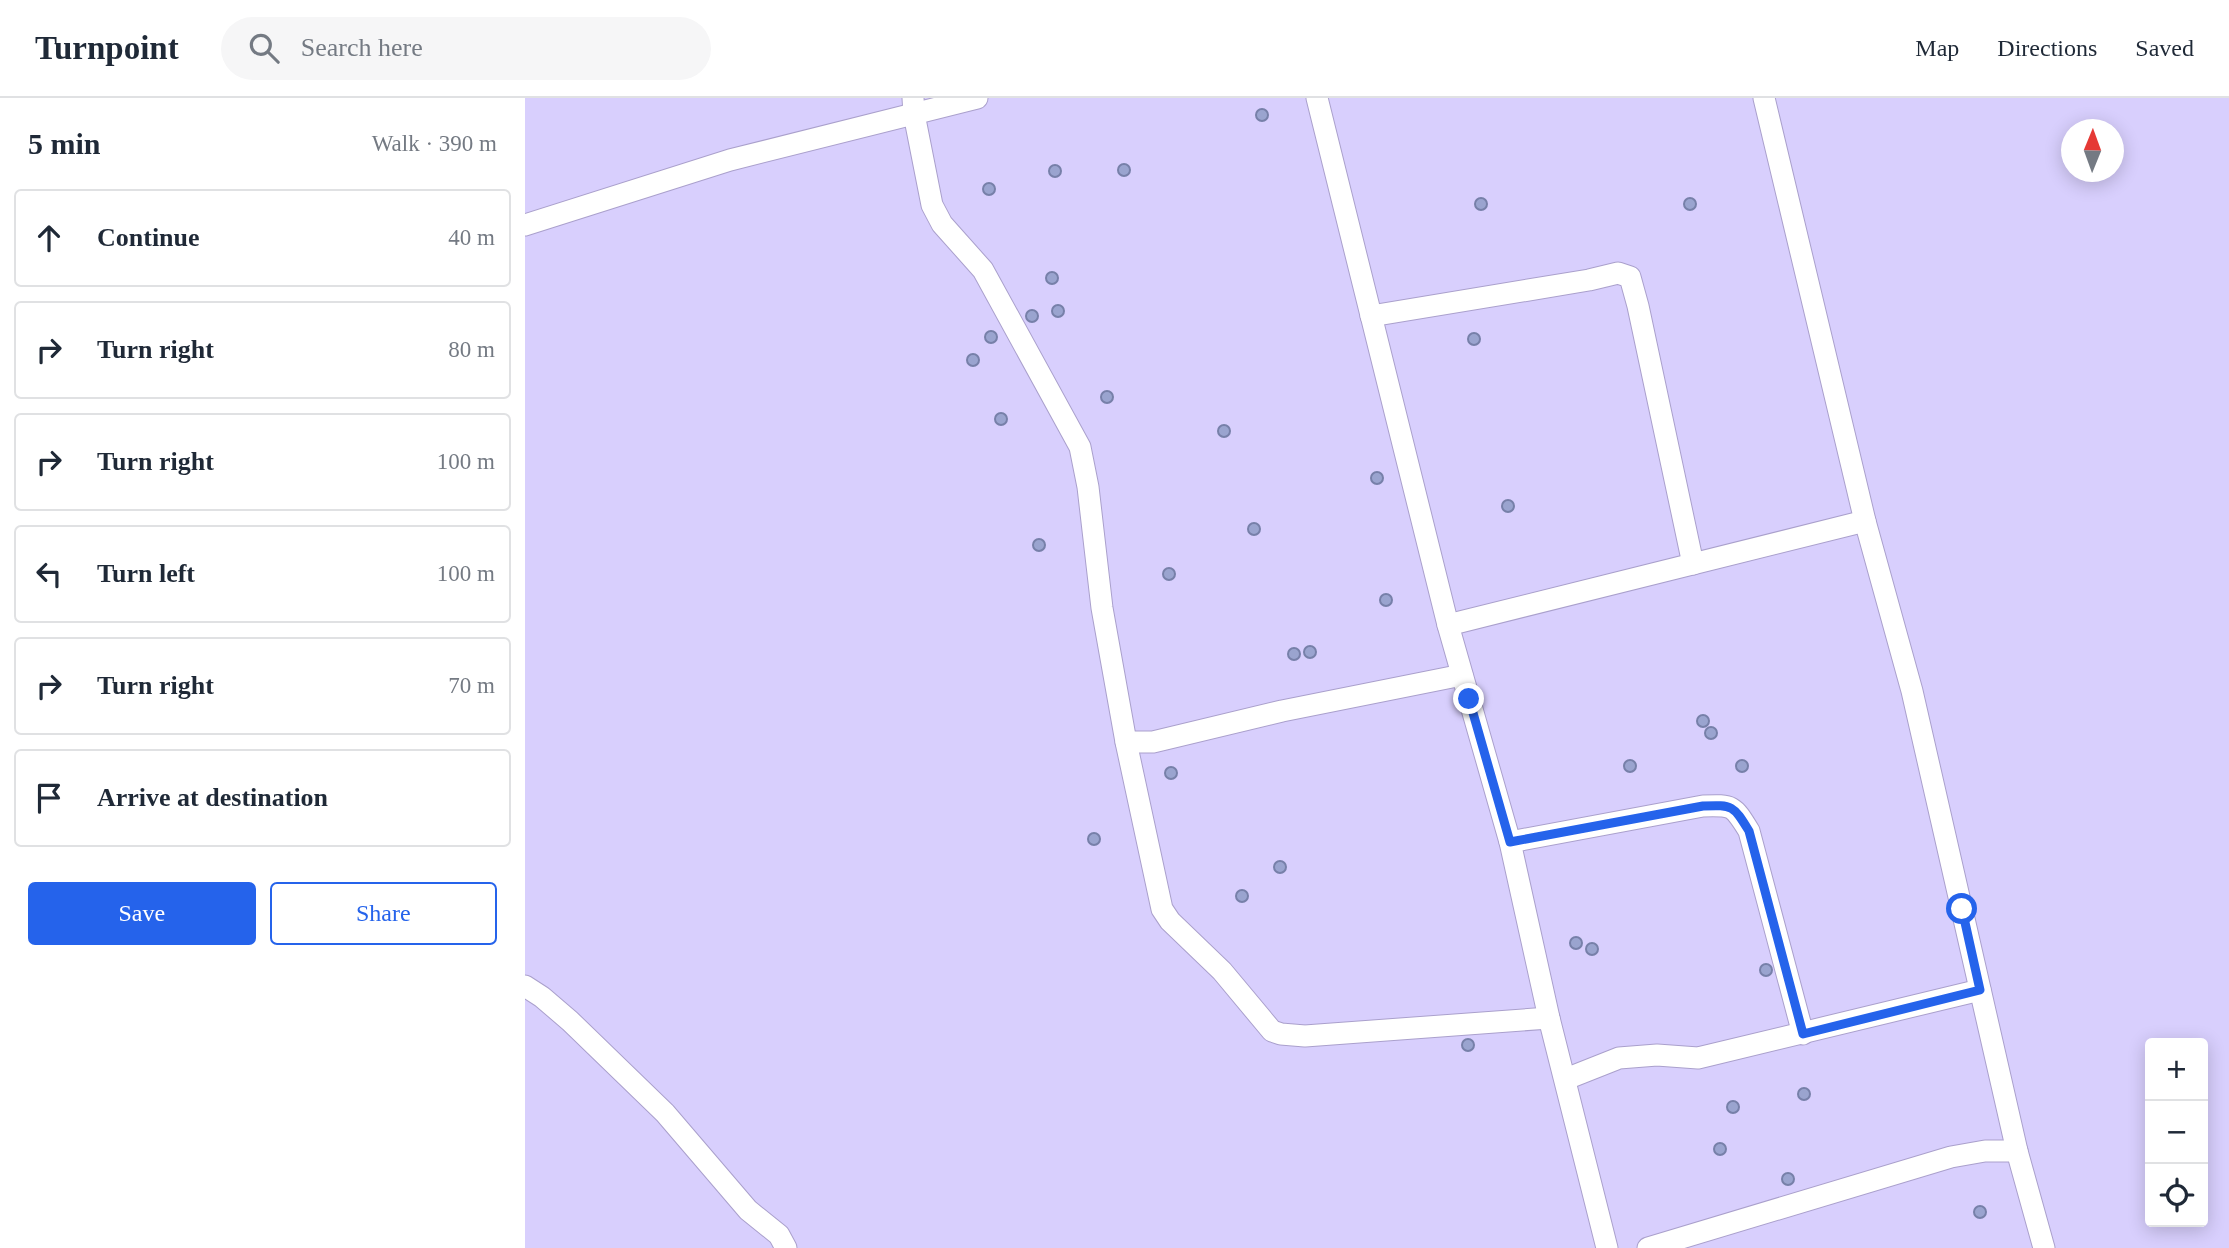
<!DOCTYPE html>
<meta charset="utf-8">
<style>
:root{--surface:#fff;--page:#f6f6f7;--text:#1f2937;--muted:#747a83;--line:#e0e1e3;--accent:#2563eb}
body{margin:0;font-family:"Times New Roman",serif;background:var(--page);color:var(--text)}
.controls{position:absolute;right:21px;bottom:21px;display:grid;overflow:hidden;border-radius:7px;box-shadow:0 4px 18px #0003}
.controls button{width:63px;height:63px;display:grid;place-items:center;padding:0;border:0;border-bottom:2px solid var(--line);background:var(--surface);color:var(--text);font:35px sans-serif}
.compass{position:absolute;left:1536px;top:21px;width:63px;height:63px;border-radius:50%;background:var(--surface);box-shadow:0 4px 18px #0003;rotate:1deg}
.stop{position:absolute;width:21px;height:21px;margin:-16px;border:5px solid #2563eb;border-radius:50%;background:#fff}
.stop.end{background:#2563eb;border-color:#fff;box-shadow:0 2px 7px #0008}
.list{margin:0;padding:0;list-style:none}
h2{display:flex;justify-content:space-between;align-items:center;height:91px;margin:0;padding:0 28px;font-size:30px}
h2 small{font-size:23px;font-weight:400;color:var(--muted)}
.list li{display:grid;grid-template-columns:46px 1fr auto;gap:21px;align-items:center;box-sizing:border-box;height:98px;margin:0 14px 14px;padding:0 14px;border:2px solid var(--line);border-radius:7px}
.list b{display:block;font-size:26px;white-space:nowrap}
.list em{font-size:23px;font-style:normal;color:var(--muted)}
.actions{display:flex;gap:14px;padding:21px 28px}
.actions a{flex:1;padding:16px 0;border:2px solid var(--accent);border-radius:7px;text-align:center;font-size:24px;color:var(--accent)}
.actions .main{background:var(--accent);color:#fff}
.icon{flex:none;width:38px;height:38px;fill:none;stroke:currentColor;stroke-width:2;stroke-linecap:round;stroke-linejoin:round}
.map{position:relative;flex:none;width:1704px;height:1150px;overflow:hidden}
header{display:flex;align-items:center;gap:42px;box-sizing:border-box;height:98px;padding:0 35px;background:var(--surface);border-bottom:2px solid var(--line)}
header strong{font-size:33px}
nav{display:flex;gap:38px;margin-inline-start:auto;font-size:24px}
.search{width:490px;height:63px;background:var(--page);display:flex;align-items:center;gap:18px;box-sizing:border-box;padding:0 24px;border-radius:38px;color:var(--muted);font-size:26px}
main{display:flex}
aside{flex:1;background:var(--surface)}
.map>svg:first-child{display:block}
.building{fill:#9aa4cf;stroke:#7780a9;stroke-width:2}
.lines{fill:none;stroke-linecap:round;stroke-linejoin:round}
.minor-casing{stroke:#aaa0cc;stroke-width:23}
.minor{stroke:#fff;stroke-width:21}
.route{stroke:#2563eb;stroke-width:9}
</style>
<header>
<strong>Turnpoint</strong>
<div class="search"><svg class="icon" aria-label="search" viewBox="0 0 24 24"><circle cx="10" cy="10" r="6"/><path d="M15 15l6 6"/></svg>Search here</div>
<nav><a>Map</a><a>Directions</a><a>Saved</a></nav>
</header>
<main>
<aside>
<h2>5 min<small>Walk · 390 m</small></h2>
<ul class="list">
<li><svg class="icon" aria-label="ahead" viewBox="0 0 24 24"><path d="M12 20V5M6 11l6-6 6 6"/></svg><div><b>Continue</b></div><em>40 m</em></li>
<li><svg class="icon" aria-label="right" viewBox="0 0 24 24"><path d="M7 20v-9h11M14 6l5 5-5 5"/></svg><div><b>Turn right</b></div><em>80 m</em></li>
<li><svg class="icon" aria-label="right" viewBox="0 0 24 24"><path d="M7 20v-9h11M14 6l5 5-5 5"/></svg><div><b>Turn right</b></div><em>100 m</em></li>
<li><svg class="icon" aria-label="left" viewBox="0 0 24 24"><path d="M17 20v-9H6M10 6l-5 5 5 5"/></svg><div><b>Turn left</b></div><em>100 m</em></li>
<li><svg class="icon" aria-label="right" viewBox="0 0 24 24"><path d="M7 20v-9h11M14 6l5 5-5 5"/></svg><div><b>Turn right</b></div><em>70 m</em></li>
<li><svg class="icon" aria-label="arrive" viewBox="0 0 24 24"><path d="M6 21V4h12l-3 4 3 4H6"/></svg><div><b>Arrive at destination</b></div></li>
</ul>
<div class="actions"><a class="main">Save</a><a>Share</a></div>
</aside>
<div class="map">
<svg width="1704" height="1150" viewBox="0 0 1704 1150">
<rect width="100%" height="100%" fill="#d8cffd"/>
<g class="building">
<circle cx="737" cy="17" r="6"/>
<circle cx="599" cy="72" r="6"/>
<circle cx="530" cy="73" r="6"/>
<circle cx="464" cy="91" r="6"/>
<circle cx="1165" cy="106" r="6"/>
<circle cx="956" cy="106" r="6"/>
<circle cx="527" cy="180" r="6"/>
<circle cx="533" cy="213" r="6"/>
<circle cx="507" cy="218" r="6"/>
<circle cx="466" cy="239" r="6"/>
<circle cx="949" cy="241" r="6"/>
<circle cx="448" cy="262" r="6"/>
<circle cx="582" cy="299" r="6"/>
<circle cx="476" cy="321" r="6"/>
<circle cx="699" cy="333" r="6"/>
<circle cx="852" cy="380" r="6"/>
<circle cx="983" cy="408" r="6"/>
<circle cx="729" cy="431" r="6"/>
<circle cx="514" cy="447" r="6"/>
<circle cx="644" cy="476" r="6"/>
<circle cx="861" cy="502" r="6"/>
<circle cx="785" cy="554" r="6"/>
<circle cx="769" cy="556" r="6"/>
<circle cx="1178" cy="623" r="6"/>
<circle cx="1186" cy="635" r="6"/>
<circle cx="1217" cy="668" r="6"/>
<circle cx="1105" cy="668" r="6"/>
<circle cx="646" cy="675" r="6"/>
<circle cx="569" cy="741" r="6"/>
<circle cx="755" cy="769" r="6"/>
<circle cx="717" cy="798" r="6"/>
<circle cx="1051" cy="845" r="6"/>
<circle cx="1067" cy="851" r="6"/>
<circle cx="1241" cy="872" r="6"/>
<circle cx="943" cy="947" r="6"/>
<circle cx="1279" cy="996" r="6"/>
<circle cx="1208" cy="1009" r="6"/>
<circle cx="1195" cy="1051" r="6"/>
<circle cx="1263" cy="1081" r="6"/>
<circle cx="1455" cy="1114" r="6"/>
</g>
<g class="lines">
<defs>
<g id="minor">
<polyline points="388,0 389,16 407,107 417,126 458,172 555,349 563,389 577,510 601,644 637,811 645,823 697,873 747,933 756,936 780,938 1024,920"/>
<polyline points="792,0 923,527 985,744 1024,920 1082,1150"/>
<polyline points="1239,0 1340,423 1387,593 1492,1053 1519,1150"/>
<polyline points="0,127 205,62 452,0"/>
<polyline points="846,218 1064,182 1093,175 1105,179 1113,208 1168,466"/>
<polyline points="923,527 1340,423"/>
<polyline points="601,644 628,644 757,613 937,577"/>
<path d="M985,744L1178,708C1208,707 1208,707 1224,733L1278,936"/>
<polyline points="0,888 17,899 45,923 140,1015 223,1112 254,1137 261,1150"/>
<polyline points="1041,981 1094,960 1132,957 1173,960 1455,892"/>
<polyline points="1123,1150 1426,1059 1460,1053 1492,1053"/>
</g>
</defs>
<use href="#minor" class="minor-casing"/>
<use href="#minor" class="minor"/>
</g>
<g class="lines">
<path class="route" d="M944,601L985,744L1178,708C1208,707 1208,707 1224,733L1278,936L1455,892L1437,811"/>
</g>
</svg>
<div class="controls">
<button>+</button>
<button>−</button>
<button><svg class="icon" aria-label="locate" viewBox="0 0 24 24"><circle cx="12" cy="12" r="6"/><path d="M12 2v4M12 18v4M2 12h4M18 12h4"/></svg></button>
</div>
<svg class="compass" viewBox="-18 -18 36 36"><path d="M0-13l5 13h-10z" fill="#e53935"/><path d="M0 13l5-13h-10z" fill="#747a83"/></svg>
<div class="stop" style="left:1437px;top:811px"></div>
<div class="stop end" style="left:944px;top:601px"></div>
</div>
</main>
